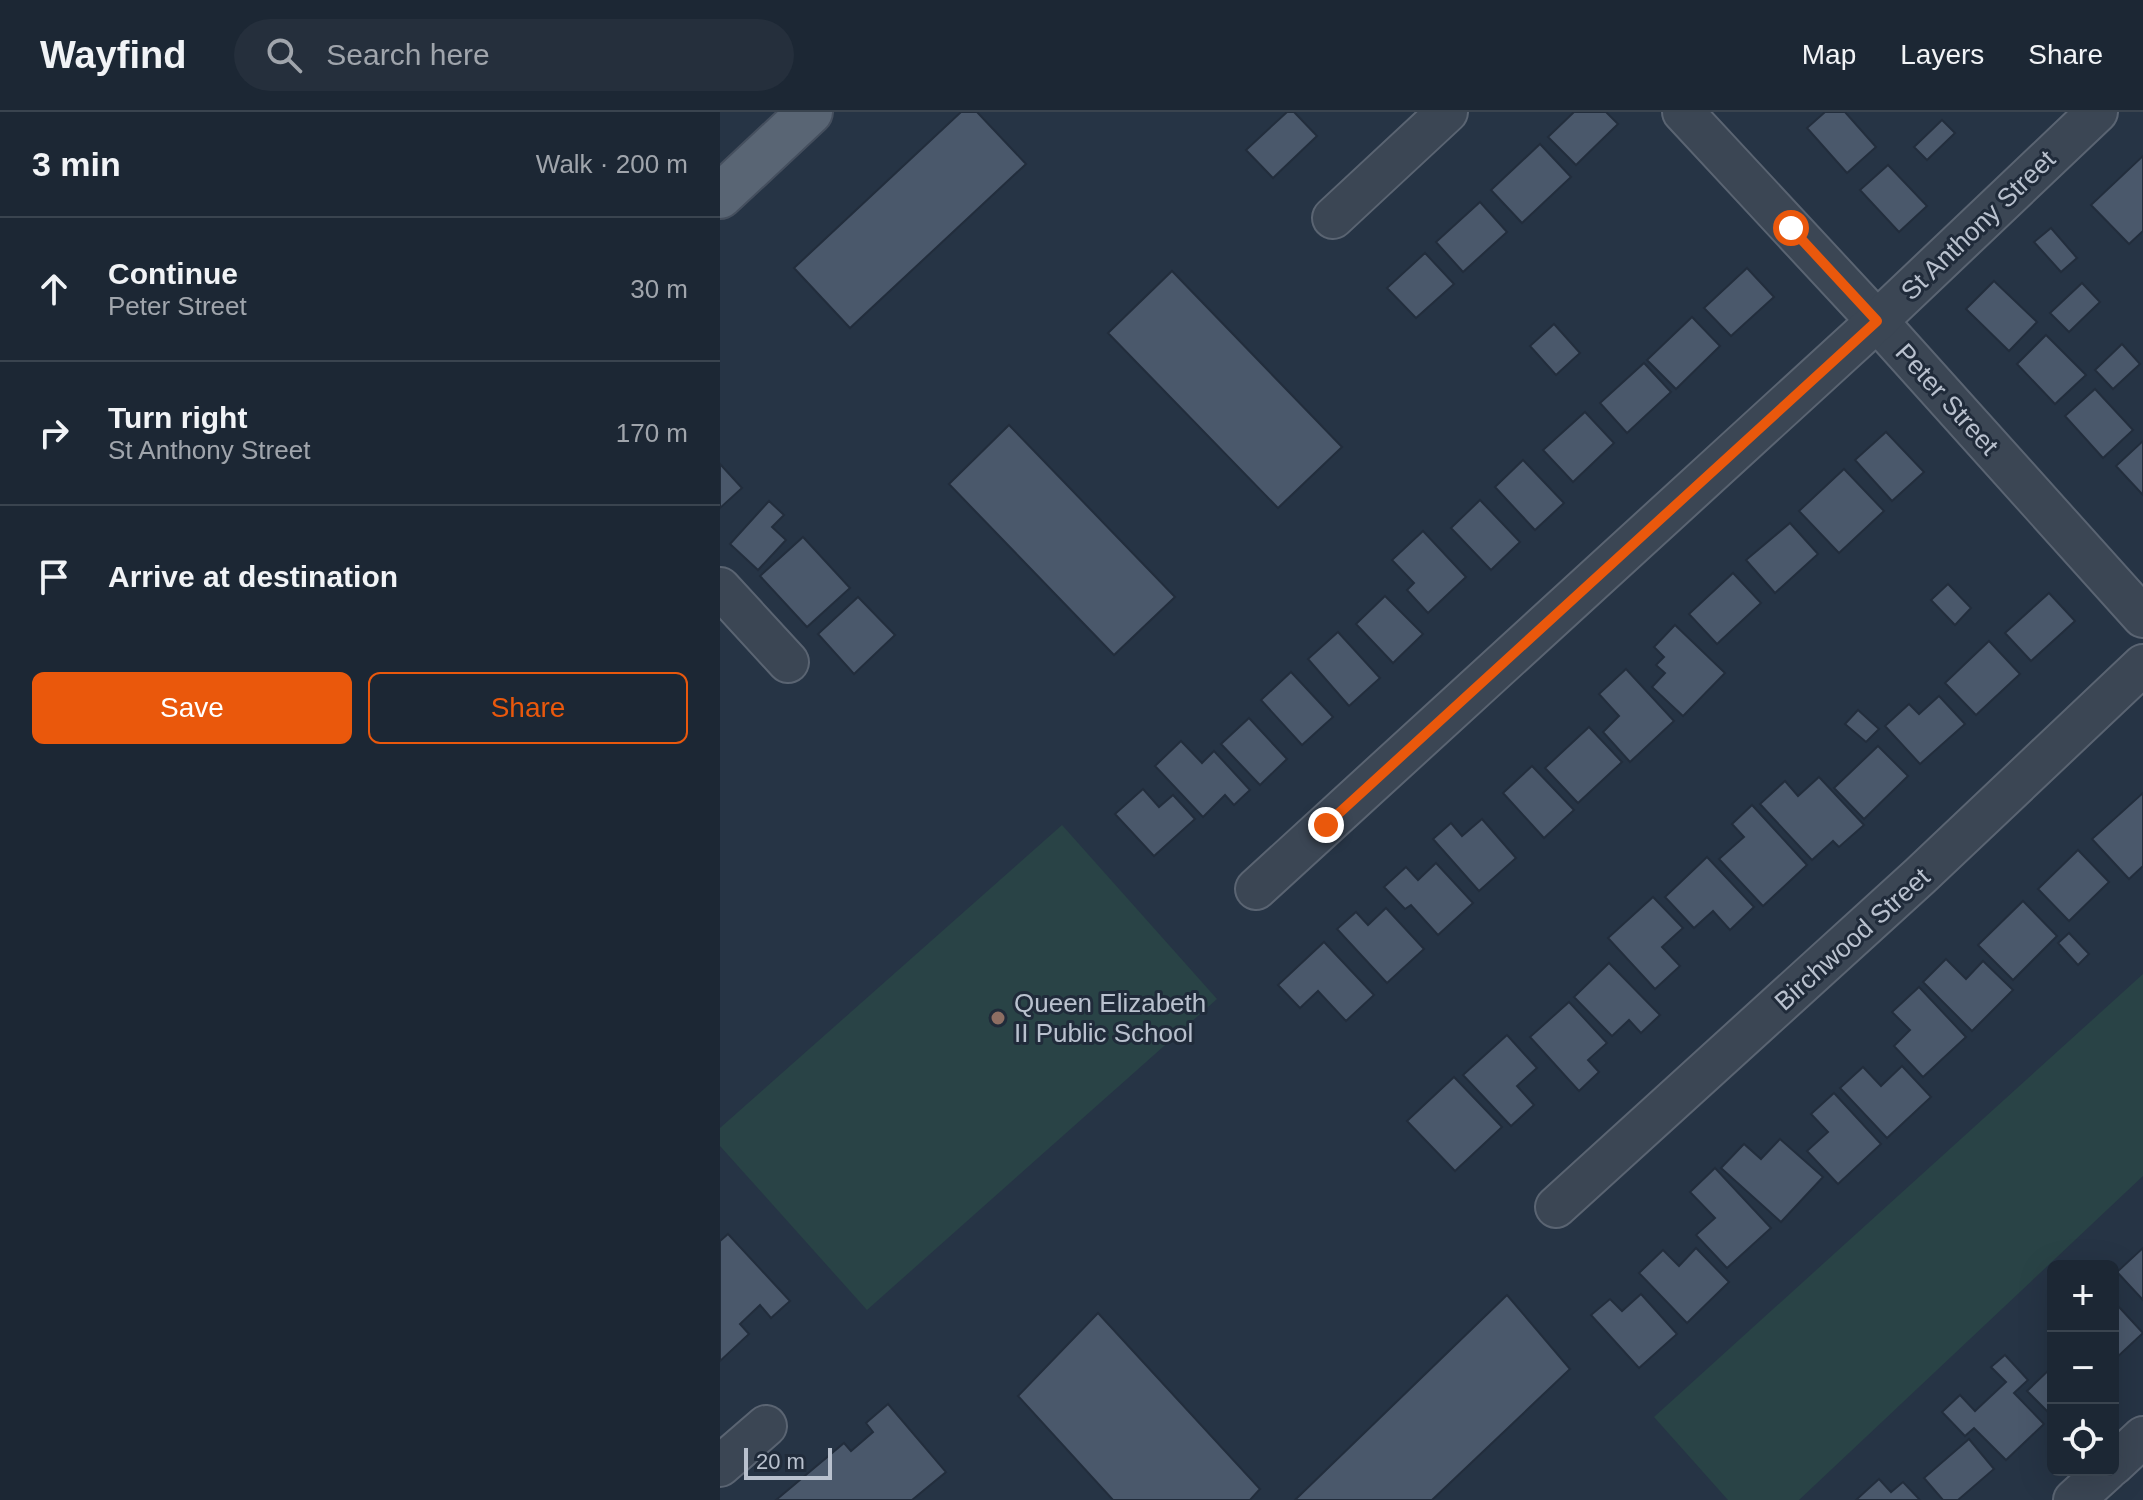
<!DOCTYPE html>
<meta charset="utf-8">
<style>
:root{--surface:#1c2734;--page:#252f3c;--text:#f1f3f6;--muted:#a0a5ac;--line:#3a444f;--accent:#ea580c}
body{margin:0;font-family:Helvetica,sans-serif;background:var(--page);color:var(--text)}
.controls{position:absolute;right:24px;bottom:24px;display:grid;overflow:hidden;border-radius:12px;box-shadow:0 8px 32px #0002}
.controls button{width:72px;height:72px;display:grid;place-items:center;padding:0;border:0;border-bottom:2px solid var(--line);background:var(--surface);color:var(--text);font:40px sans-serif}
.scale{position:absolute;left:24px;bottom:20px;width:88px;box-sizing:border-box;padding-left:8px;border:4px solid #b9c1ce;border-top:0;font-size:22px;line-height:28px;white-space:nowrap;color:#b9c1ce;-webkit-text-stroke:6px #202b3a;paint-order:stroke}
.stop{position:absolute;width:24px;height:24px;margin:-18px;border:6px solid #ea580c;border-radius:50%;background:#fff}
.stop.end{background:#ea580c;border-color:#fff;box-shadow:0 2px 8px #0008}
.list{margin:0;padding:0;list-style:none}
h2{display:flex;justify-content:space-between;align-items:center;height:104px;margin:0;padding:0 32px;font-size:34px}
h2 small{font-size:26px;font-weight:400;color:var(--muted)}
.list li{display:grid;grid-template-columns:52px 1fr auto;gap:24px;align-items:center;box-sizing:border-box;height:144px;padding:0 32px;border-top:2px solid var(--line)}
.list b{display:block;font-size:30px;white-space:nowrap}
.list p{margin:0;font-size:26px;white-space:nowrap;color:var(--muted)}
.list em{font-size:26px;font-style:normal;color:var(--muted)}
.actions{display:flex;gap:16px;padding:24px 32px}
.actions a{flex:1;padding:18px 0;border:2px solid var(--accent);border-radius:12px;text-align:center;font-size:28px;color:var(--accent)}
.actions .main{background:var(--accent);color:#fff}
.icon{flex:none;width:44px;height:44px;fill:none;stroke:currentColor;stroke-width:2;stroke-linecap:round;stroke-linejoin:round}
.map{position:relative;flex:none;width:1423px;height:1388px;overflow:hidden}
header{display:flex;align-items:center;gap:48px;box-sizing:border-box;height:112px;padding:0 40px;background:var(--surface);border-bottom:2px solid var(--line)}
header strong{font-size:38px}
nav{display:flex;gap:44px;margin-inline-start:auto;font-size:28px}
.search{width:560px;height:72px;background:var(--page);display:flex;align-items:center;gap:20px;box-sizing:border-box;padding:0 28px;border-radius:44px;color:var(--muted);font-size:30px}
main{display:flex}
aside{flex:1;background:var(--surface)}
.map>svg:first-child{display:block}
.green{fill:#294346}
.building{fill:#4a586b;stroke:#222d3c;stroke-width:2}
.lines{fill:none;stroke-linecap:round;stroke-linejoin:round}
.minor-casing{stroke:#5a6472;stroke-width:44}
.major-casing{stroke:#454f5e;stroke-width:48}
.minor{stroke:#3b4654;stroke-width:40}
.major{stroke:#596574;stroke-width:44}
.route{stroke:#ea580c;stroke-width:10}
.education-dot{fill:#8d6e63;stroke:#202b3a;stroke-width:3}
.labels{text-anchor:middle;stroke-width:6;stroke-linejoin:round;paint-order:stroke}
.street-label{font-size:26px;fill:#b9c1ce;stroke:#202b3a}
.poi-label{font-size:26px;fill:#b9c1ce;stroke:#202b3a;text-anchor:start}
</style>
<header>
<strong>Wayfind</strong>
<div class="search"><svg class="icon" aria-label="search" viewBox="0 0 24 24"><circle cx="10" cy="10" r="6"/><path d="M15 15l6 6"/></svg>Search here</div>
<nav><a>Map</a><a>Layers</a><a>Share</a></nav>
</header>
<main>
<aside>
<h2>3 min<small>Walk · 200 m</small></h2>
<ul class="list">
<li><svg class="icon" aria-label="ahead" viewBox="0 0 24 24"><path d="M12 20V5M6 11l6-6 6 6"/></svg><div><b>Continue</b><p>Peter Street</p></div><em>30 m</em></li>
<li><svg class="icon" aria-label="right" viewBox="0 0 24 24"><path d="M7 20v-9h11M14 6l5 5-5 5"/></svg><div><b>Turn right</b><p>St Anthony Street</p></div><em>170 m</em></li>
<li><svg class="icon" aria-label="arrive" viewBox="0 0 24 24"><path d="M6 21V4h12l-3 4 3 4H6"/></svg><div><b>Arrive at destination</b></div></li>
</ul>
<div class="actions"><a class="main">Save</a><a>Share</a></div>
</aside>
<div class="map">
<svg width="1423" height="1388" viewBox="0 0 1423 1388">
<rect width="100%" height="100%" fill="#263445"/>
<g class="green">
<polygon points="342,713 497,887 147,1198 0,1034 0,1016"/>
<polygon points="1423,862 1423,1064 1079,1388 1008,1388 934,1305"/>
</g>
<g class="building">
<polygon points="241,0 257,0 306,52 130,216 74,156"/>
<polygon points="567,0 574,0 597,24 553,66 526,38"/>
<polygon points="854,0 886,0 898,12 856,53 828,25"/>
<polygon points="1105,0 1125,0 1156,35 1127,61 1087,16"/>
<polygon points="1222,8 1235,21 1207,48 1194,35"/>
<polygon points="820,32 851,65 802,111 771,78"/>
<polygon points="1423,44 1423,119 1409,132 1371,93"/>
<polygon points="1168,53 1207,94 1179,120 1140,78"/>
<polygon points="760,90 787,120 743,160 716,130"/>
<polygon points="1331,116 1357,146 1341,160 1314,130"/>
<polygon points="705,141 734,172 696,206 667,176"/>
<polygon points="1027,156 1054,185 1011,224 984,196"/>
<polygon points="452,159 622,335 558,396 388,221"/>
<polygon points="1274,169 1317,210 1289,239 1246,197"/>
<polygon points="1362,171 1380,190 1349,220 1330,201"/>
<polygon points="972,205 1000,234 956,277 927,248"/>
<polygon points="834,212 860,241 836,263 810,234"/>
<polygon points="1326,223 1366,263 1335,292 1297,252"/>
<polygon points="1402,232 1420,252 1393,277 1375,258"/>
<polygon points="924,251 951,280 907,321 880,291"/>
<polygon points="1375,277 1413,318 1383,346 1345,304"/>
<polygon points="865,300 894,331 853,370 823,338"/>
<polygon points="289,313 455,485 394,543 229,372"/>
<polygon points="1166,320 1204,360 1172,389 1135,348"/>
<polygon points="1423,329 1423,383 1396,354"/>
<polygon points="803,348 844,391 815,418 775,375"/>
<polygon points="0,352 22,376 0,396"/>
<polygon points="1124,357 1164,399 1119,441 1079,399"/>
<polygon points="760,388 800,430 771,458 731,416"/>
<polygon points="49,389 64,403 52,415 66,428 38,458 10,432"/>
<polygon points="1070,411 1098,442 1055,481 1026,448"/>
<polygon points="703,419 746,465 708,501 687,478 694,471 672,448"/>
<polygon points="83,425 130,476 87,515 40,464"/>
<polygon points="1013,461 1041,491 997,532 969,502"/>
<polygon points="1228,472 1251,496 1235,513 1211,488"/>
<polygon points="1329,481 1355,509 1311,549 1285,521"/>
<polygon points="665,484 703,522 673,551 636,512"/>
<polygon points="138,485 175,523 134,562 98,522"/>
<polygon points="955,513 1005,561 963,604 932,575 945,561 936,553 944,545 934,535"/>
<polygon points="618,520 660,566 629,594 588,547"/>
<polygon points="1269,529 1300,562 1256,603 1225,571"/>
<polygon points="906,557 954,609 910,650 883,620 899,604 879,582"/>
<polygon points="571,560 613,605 582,633 541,588"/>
<polygon points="1219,584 1245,612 1200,652 1165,614 1189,592 1199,602"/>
<polygon points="1138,598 1159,617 1146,630 1125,612"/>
<polygon points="529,606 567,647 540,673 501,632"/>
<polygon points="869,615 902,650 858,691 825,656"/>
<polygon points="461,629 482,651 494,639 530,678 514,693 505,683 483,705 435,654"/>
<polygon points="1158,634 1188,664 1144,707 1114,676"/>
<polygon points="812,654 854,698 824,726 783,681"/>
<polygon points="1099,665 1144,713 1119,735 1113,729 1092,748 1040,692 1065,669 1078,684"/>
<polygon points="423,677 439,695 453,683 475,707 434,744 395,702"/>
<polygon points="1423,681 1423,754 1409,767 1372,727"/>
<polygon points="1032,693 1087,753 1043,794 999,747 1024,725 1012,712"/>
<polygon points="762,707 796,746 759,779 713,727 731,711 742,724"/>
<polygon points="1358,738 1389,770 1349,809 1318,777"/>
<polygon points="987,745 1034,795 1010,818 993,799 974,816 945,785"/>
<polygon points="716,751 753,791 718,823 691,793 685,797 664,775 686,755 698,768"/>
<polygon points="933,785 963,816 942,835 960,854 935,877 888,826"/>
<polygon points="1303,789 1337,824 1293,868 1258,833"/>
<polygon points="666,796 704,837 667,871 617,817 636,800 648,813"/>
<polygon points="1349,821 1369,842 1358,853 1338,831"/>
<polygon points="604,830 654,883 626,909 598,879 580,896 558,873"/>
<polygon points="1226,847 1246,867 1263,849 1293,878 1252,919 1203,870"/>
<polygon points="889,851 940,903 921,921 909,908 892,924 854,885"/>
<polygon points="1199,875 1246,925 1203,965 1174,934 1190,918 1172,900"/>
<polygon points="849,890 887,931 868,948 879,960 859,979 810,925"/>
<polygon points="787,923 817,956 797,974 814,993 791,1014 743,963"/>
<polygon points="1182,954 1211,985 1167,1026 1120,976 1143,955 1161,974"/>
<polygon points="734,965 782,1015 735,1059 687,1009"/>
<polygon points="1114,981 1161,1032 1118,1072 1087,1039 1108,1020 1091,1002"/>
<polygon points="1060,1027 1103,1065 1061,1110 1001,1056 1024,1032 1041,1047"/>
<polygon points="995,1056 1051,1116 1007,1156 976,1123 995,1106 970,1080"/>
<polygon points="8,1122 70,1189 51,1206 40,1193 20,1212 29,1222 0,1249 0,1129"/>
<polygon points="976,1136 1009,1170 967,1211 919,1161 943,1138 959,1154"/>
<polygon points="1423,1136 1423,1188 1397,1160"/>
<polygon points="921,1182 957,1222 919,1256 871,1203 890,1187 902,1199"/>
<polygon points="787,1183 850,1257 712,1388 575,1388"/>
<polygon points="1399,1195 1423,1221 1393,1249 1393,1200"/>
<polygon points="378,1201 540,1377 530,1388 393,1388 298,1284"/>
<polygon points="1285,1243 1308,1268 1294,1281 1324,1312 1286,1348 1254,1316 1245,1324 1222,1300 1240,1283 1255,1299 1286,1270 1271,1255"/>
<polygon points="1333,1254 1333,1305 1307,1279"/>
<polygon points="168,1292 226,1360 192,1388 56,1388 124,1331 131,1339 153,1320 146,1311"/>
<polygon points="1249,1327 1274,1357 1238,1388 1223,1388 1204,1366"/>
<polygon points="1159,1367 1171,1380 1183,1370 1200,1388 1136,1388"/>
</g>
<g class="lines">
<defs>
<g id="minor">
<polyline points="963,0 1157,209 1423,505"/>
<polyline points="613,106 727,0"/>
<polyline points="0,476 68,550"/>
<polyline points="536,777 1157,209 1377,0"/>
<polyline points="836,1095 1200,764 1423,553"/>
<polyline points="1393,1353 1423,1325"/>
<polyline points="0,1354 46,1314"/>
<polyline points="1354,1388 1387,1358"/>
</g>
<polyline id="major" points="0,84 90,0"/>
</defs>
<use href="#minor" class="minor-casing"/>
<use href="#major" class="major-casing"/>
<use href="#minor" class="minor"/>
<use href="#major" class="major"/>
</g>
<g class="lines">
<polyline class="route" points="606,713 1157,209 1071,116"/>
</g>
<circle class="education-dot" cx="278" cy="906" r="8"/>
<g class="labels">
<g class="street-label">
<text transform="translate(1258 113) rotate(-44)" y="9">St Anthony Street</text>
<text transform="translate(1227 287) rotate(48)" y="9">Peter Street</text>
<text transform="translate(1132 827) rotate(-42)" y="9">Birchwood Street</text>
</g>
<g class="poi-label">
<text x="294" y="900">Queen Elizabeth<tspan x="294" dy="30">II Public School</tspan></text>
</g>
</g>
</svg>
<div class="controls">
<button>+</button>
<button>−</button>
<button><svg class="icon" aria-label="locate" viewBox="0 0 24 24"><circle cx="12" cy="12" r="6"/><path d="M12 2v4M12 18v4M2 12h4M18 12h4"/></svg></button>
</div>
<div class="scale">20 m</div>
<div class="stop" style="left:1071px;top:116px"></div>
<div class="stop end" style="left:606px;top:713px"></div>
</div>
</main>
